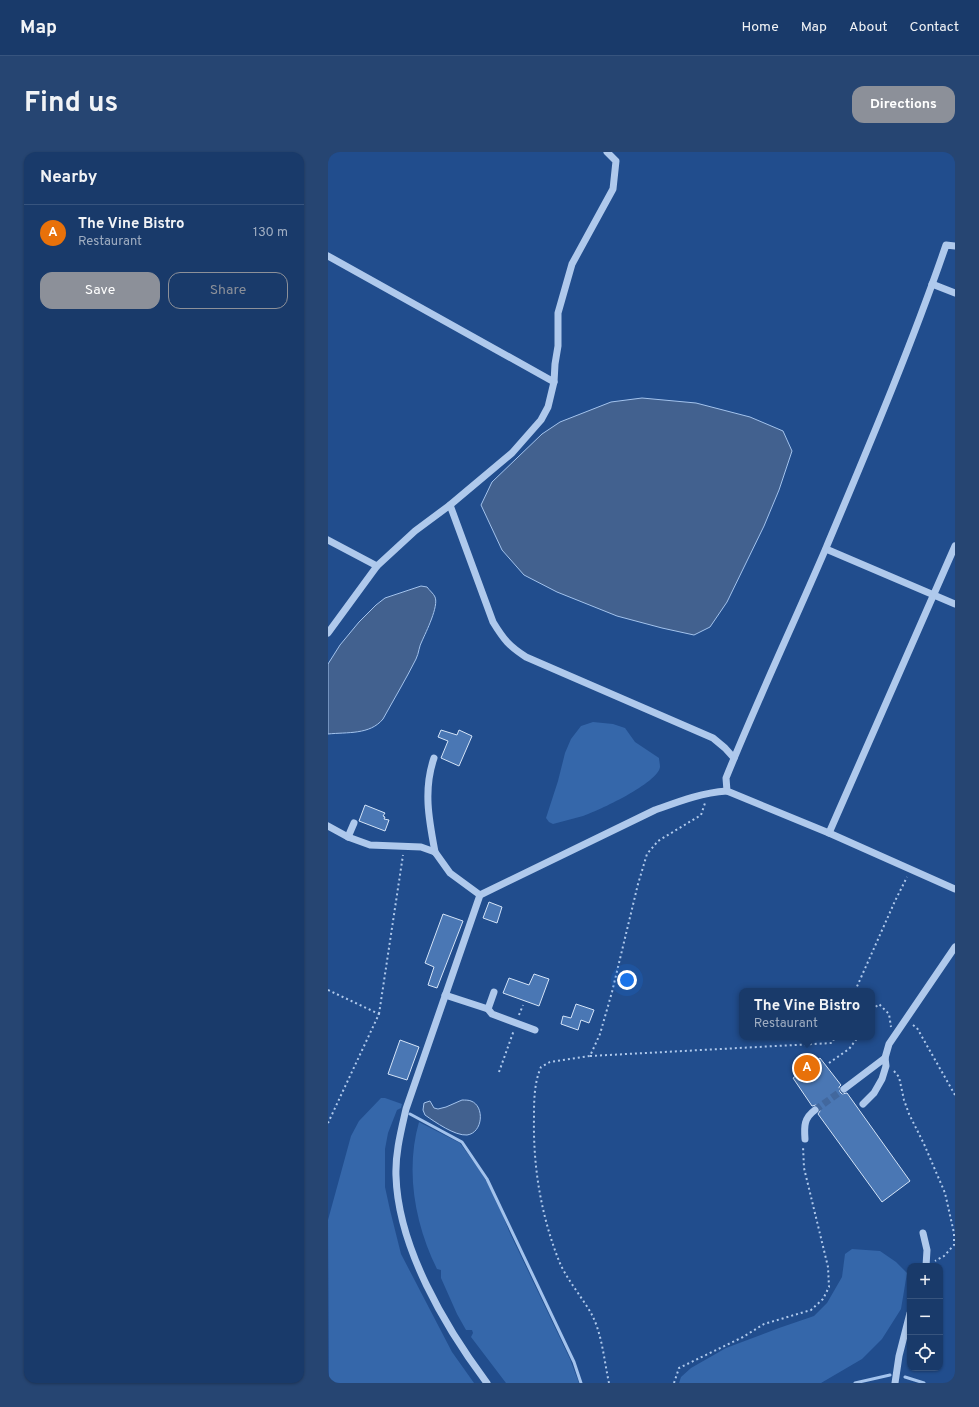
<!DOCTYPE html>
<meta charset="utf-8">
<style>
:root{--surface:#193a6a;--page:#264572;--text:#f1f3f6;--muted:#9fadc1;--line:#37547e;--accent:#8c9099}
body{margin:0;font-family:Overpass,sans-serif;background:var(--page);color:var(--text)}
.controls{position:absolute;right:12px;bottom:12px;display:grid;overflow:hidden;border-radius:8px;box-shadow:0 1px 3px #0004}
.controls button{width:36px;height:36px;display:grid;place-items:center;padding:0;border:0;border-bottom:1px solid var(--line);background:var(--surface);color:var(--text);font:20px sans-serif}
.you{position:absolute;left:299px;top:828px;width:14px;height:14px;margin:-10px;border:3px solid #fff;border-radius:50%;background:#1a73e8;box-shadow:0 0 0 6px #1a73e833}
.badge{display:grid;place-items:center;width:26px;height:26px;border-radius:50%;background:var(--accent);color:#fff;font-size:13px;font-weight:700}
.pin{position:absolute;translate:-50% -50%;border:2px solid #fff;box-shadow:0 1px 4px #0006}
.popup{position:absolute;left:411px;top:836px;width:136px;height:52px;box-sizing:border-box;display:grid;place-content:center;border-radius:8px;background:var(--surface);filter:drop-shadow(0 1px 3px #0005);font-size:13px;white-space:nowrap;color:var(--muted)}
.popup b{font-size:15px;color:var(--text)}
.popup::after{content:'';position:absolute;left:50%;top:100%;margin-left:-8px;border:8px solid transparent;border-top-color:var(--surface)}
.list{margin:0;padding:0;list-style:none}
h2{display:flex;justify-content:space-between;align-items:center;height:52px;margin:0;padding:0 16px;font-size:17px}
h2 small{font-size:13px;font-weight:400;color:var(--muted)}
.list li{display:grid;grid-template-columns:26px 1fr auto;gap:12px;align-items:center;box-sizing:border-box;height:56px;padding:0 16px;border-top:1px solid var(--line)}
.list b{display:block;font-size:15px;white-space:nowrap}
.list p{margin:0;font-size:13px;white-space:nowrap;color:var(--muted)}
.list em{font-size:13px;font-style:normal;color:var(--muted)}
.actions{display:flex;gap:8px;padding:12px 16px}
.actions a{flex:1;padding:9px 0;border:1px solid var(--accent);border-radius:12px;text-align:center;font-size:14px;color:var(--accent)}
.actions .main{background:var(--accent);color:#fff}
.icon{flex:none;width:22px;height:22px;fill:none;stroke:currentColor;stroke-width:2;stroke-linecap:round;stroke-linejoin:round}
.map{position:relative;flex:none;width:627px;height:1231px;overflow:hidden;border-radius:12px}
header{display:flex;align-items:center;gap:24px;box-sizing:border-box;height:56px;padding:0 20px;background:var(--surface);border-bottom:1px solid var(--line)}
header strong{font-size:19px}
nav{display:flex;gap:22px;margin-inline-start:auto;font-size:14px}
.intro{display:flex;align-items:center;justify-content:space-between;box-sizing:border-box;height:96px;padding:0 24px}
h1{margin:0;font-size:28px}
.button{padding:10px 18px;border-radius:12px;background:var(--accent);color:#fff;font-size:14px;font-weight:700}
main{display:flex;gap:24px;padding:0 24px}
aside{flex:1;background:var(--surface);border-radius:12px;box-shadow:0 1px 3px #0004}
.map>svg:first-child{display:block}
.green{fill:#3567aa}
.water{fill:#42618f;stroke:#a3c3ed}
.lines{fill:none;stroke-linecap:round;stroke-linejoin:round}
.stream{stroke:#a3c3ed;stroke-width:3}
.building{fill:#4a77b4;stroke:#d4e4f8}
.minor-tunnel{stroke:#42689e;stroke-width:7;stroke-dasharray:7 3.5;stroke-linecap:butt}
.path{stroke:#afc9ec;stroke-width:2;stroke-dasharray:2 3;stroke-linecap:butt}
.minor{stroke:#afc9ec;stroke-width:7}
</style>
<header>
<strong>Map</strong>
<nav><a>Home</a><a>Map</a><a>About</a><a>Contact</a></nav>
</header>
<div class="intro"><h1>Find us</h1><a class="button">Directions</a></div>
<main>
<aside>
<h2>Nearby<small></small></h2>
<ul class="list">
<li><span class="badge" style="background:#e8710a">A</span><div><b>The Vine Bistro</b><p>Restaurant</p></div><em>130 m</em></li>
</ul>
<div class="actions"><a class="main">Save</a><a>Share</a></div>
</aside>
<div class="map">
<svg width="627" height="1231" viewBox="0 0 627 1231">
<rect width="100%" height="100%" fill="#214d8d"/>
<g class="green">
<path d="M265,570L285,572L297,576L307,590L331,606C331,608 332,612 332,615C330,631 270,659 255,664C245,667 235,669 225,672L221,670L218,666L230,629L237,601L243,587L253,574Z"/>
<polygon points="53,946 57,946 74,952 73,956 69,958 60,981 57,997 57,1035 62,1058 73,1102 124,1200 146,1231 1,1231 0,1068 23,984 31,969"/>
<path d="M91,970L132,991L153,1020L168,1046L181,1079L242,1207L251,1231H178L143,1185L145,1181L144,1178H138L129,1162L113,1126V1118L109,1117C87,1072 77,1019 91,970Z"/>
<polygon points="524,1097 552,1099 568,1110 579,1121 573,1157 554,1187 534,1207 493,1231 351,1231 353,1225 363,1216 398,1196 451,1176 486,1164 499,1151 514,1125 517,1102"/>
</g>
<g class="water">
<polygon points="314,246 368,251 422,265 455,279 464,299 451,338 436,374 399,450 382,475 366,483 334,476 289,464 229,440 196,423 174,398 153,353 164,330 214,282 232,270 283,250"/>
<path d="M93,434L99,435C101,438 106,442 107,445C111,454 98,480 94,489C91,494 91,501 88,507C78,527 66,547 55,567C42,583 19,580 0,582V512L12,493L31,470L48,453L57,446Z"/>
<path d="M134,948C137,948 141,948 143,949C157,954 155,981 139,983C127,984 107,970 97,963L95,958L96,951L102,949L106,956L110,957L118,955Z"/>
</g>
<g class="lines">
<g class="stream">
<polyline points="82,962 134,990 159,1027 246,1210 253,1231"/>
<polyline points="577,1225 596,1231"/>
<polyline points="527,1231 562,1223"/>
</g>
</g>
<g class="building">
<polygon points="113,578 129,583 131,578 144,584 131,614 113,606 120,589 110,585"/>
<polygon points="37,653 57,661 55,664 57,665 56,667 61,668 57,679 31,669"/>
<polygon points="161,750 174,755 169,771 155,766"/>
<polygon points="115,762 135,769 109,836 100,833 106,815 97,811"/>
<polygon points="206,822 221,827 211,854 175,841 181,826 201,833"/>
<polygon points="248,852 266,858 261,871 253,868 250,878 233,872 235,864 243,866"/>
<polygon points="72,888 91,895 79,928 60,922"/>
<polygon points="492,906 513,933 511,935 512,940 514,942 519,941 582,1029 554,1050 490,962 492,959 491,955 488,953 484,954 465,926"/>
</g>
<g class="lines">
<polyline class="minor-tunnel" points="487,958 516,937"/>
<g class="path">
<polyline points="0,838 51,862 0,971"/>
<polyline points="527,839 567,749 579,725"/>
<polyline points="544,858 551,852 561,862 563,875"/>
<polyline points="51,862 75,703"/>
<polyline points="191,863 195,853"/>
<polyline points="585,873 589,876 627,943"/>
<polyline points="262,904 504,891 507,885"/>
<polyline points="501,911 521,897 530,885"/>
<polyline points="566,919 571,925 576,948 581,962 596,992 617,1041 626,1081 626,1093 616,1104 607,1109"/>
<polyline points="171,920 186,878"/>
<path d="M281,1231C276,1208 274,1181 263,1161C253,1144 238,1126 231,1109C213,1063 205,1015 206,966C206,949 206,931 213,915L222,910L262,904L272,882L284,840L310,732L319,702L330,689L373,663L377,651"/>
<polyline points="346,1231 351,1216 415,1185 436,1172 483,1158 495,1147 501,1135 500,1115 476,1016 475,994"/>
</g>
<g class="minor">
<path d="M627,94L618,93C583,195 540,296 498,396C465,473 429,549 398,626L399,639L501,681L627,737"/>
<polyline points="0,104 226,230"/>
<polyline points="604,132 627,141"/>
<polyline points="122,353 184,301 213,268 220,255 226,230 227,212 230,194 230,161 244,112 285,37 288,9 279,0"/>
<path d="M0,388L49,414L87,379L122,353L165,470C176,488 181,494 198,505L385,586L397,596L406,606"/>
<polyline points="498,397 627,452"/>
<polyline points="0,481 49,414"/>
<path d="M106,606C95,638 101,668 107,700"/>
<polyline points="0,674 20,685 42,693 93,695 107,700 122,721 152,743"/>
<polyline points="501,681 627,394"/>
<polyline points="20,685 26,671"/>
<polyline points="117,843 160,857 164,862 207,878"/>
<polyline points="160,857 166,840"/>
<polyline points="516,937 557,906"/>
<polyline points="535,952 546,941 554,927 558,914 557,906 561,892 627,795"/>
<path d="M477,987C476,974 476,966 487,958"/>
<polyline points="595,1081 599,1098 598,1114"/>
<path d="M159,1231C117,1175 70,1095 68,1024C67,1002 73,979 78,957L152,743L327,658C352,649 372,641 399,639"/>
<polyline points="567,1231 571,1204 582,1161"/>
</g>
</g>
</svg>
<div class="controls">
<button>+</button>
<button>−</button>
<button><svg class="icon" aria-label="locate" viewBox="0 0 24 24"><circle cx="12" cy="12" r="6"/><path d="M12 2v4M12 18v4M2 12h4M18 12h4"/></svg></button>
</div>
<div class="you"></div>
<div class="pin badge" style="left:479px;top:916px;background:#e8710a">A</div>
<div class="popup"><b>The Vine Bistro</b>Restaurant</div>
</div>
</main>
